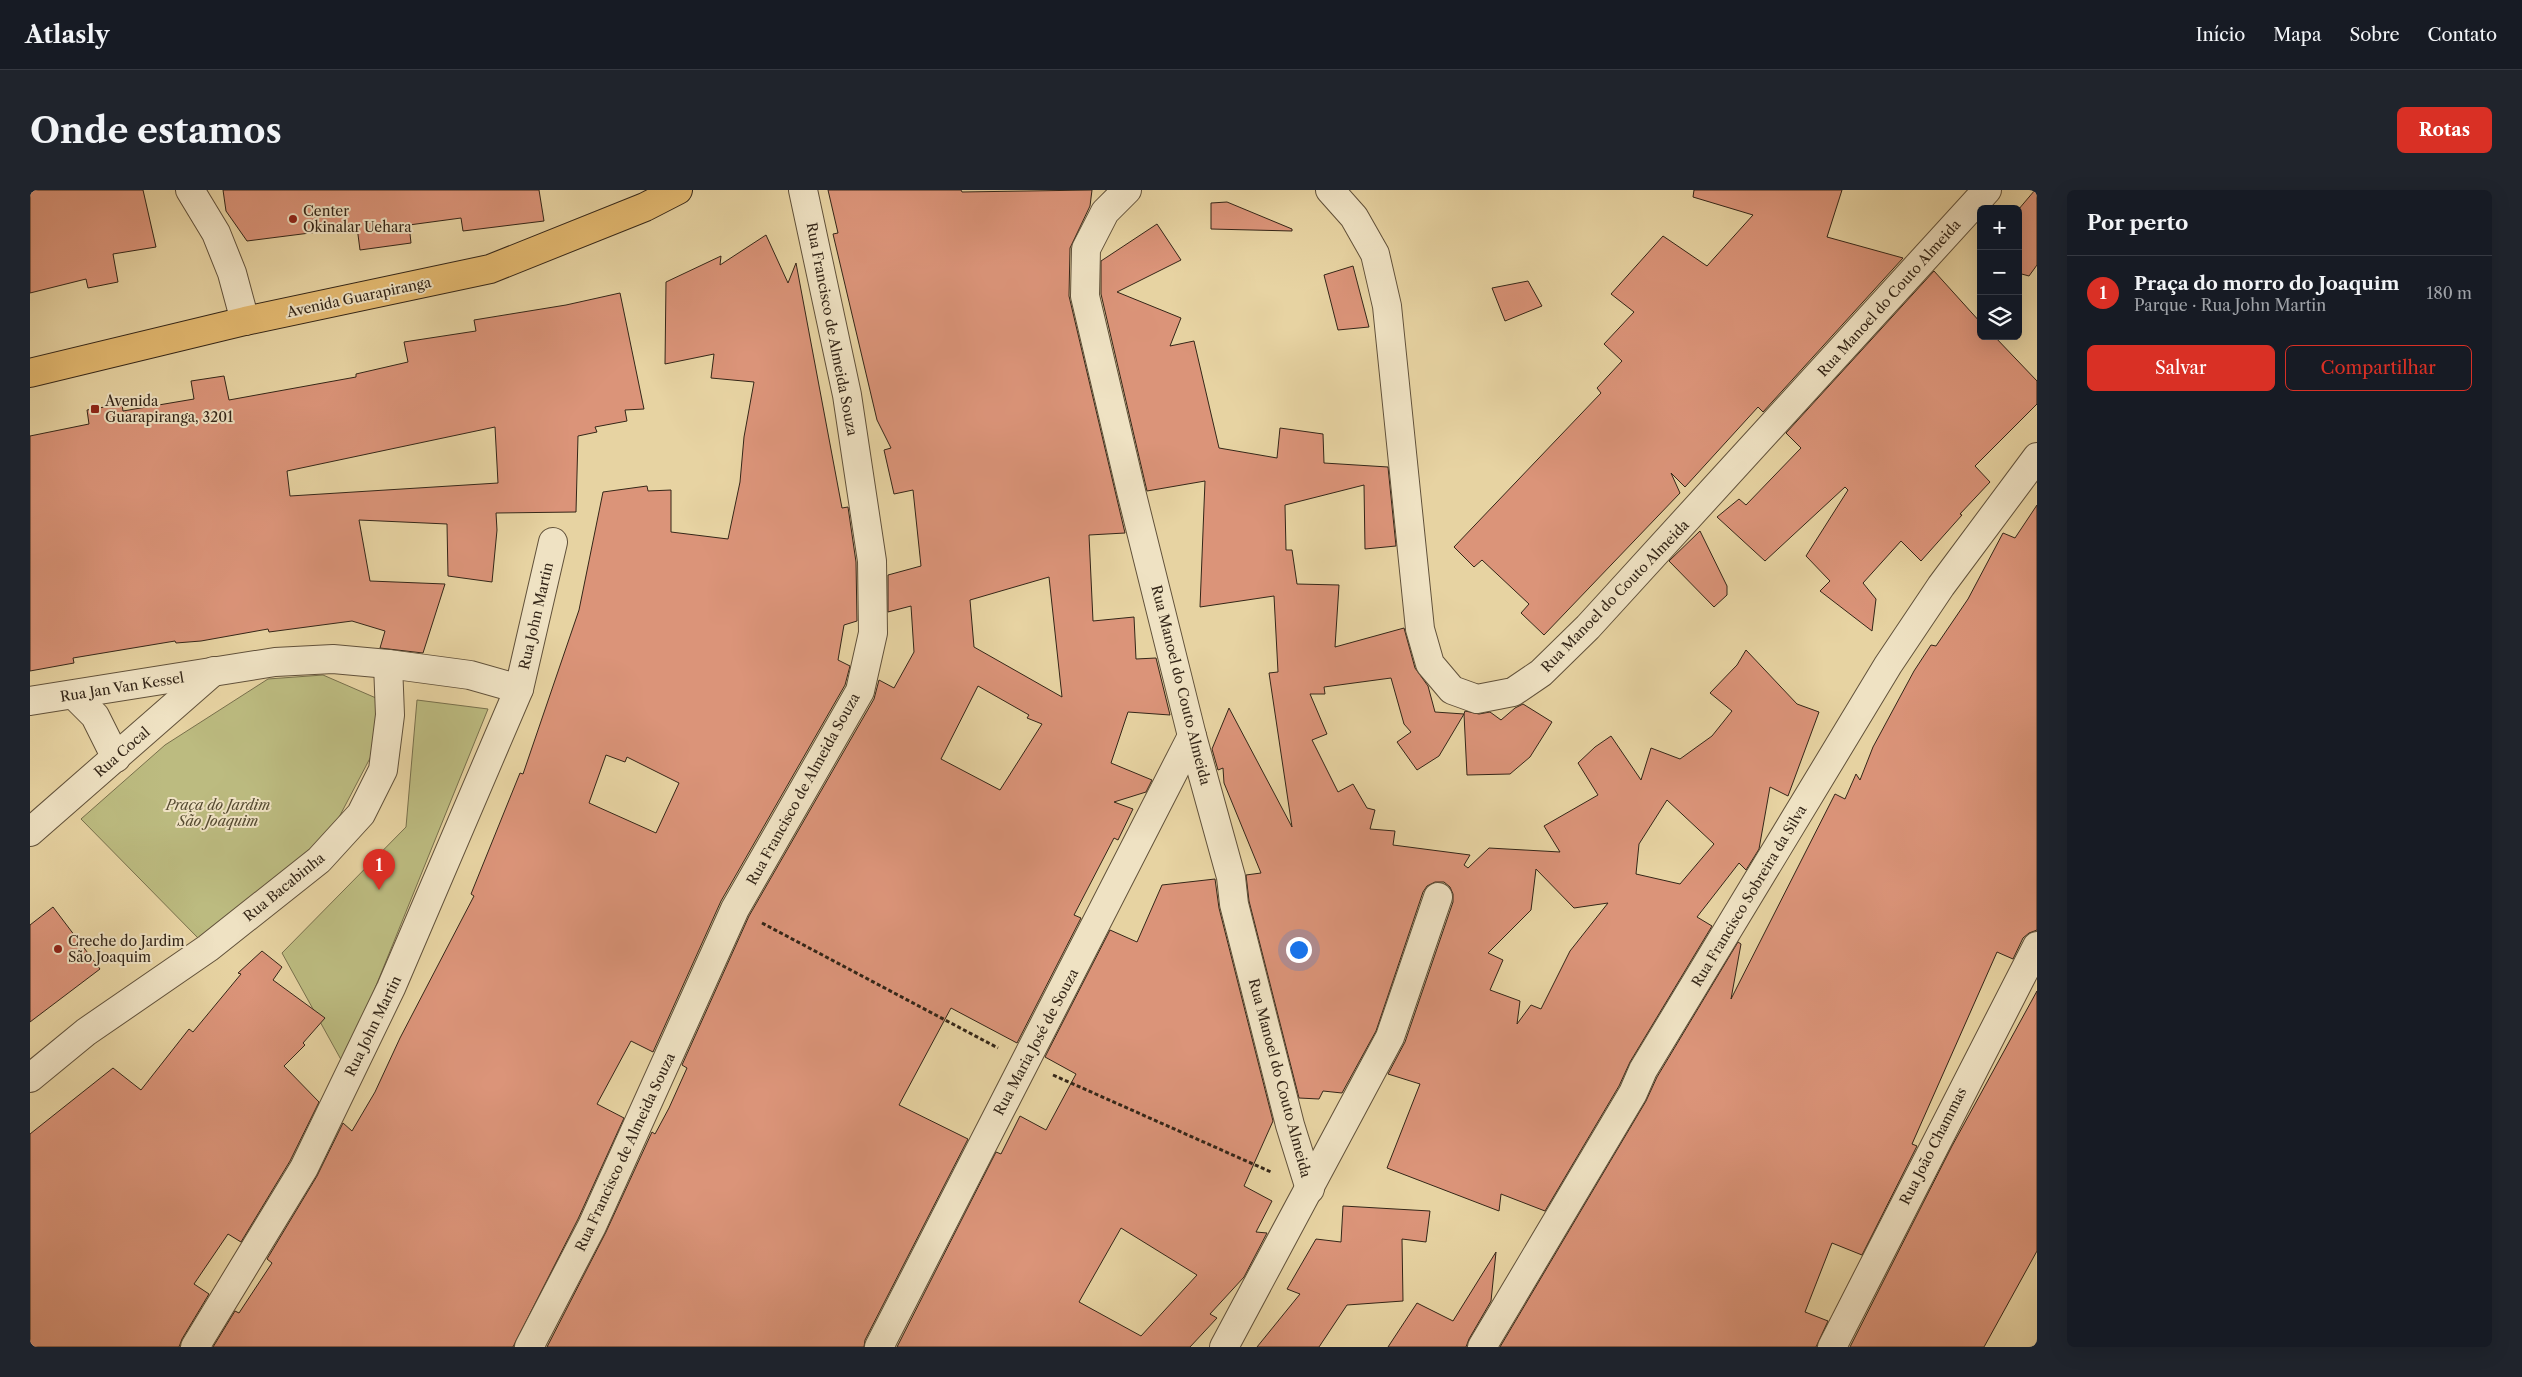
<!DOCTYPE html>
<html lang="pt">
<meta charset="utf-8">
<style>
:root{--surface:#171b24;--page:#20242c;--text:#f1f3f6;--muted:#9ea1a6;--line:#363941;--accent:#d93025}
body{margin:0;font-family:"Libre Caslon Text",serif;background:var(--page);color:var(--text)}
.controls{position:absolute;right:15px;top:15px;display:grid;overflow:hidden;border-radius:8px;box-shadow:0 5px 20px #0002}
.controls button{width:45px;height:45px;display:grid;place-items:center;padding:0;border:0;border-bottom:1px solid var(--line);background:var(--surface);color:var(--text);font:25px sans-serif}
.you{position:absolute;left:1268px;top:759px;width:18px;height:18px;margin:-12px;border:4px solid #fff;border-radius:50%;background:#1a73e8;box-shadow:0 0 0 8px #1a73e833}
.badge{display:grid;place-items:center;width:32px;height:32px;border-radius:50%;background:var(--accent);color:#fff;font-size:16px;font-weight:700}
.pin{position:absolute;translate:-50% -41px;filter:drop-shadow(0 1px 2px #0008)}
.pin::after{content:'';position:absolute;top:26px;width:18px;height:15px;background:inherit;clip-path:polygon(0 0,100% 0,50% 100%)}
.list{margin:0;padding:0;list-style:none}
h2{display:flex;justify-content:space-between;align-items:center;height:65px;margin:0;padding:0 20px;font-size:21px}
h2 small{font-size:16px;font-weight:400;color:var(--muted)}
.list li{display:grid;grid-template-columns:32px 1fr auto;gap:15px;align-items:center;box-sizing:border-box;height:75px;padding:0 20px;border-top:1px solid var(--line)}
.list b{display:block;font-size:19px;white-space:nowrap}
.list p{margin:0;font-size:16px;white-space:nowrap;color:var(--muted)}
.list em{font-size:16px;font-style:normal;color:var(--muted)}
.actions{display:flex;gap:10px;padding:15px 20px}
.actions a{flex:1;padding:11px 0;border:1px solid var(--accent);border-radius:8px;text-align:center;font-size:18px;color:var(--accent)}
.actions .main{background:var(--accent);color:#fff}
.icon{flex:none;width:28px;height:28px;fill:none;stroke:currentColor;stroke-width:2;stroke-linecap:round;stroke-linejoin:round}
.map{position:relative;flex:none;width:2007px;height:1157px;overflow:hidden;border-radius:8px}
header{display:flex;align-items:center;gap:30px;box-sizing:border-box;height:70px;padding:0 25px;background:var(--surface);border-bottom:1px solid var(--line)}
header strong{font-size:24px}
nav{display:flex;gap:28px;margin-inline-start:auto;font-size:18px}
.intro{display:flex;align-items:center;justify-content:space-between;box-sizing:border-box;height:120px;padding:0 30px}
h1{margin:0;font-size:35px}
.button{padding:12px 22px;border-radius:8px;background:var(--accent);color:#fff;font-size:18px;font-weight:700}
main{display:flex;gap:30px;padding:0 30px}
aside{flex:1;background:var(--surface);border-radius:8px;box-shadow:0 5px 20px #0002}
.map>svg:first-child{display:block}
.green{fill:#bcbb80;stroke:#78704c}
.building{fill:#db9479;stroke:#342618;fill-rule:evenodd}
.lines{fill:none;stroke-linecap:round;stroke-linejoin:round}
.minor-casing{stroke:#61513a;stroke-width:30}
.major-casing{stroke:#342618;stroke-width:30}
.path{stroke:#342618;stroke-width:3;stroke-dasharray:4 2.5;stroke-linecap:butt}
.minor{stroke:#efe2c3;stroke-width:28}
.major{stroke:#e4ba71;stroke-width:28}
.poi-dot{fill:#8f2418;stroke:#efe2c3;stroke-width:2}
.labels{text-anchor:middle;stroke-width:4;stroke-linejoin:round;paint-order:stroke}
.poi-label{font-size:14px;fill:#342618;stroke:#efe2c3;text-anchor:start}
.street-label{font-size:14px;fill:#342618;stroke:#efe2c3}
.park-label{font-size:14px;font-style:italic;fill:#564b32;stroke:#efe2c3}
</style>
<header>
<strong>Atlasly</strong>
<nav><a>Início</a><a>Mapa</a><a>Sobre</a><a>Contato</a></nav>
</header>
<div class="intro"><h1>Onde estamos</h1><a class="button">Rotas</a></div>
<main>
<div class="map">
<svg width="2007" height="1157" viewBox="0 0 2007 1157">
<rect width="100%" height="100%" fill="#e7d3a2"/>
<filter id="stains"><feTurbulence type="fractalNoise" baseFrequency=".004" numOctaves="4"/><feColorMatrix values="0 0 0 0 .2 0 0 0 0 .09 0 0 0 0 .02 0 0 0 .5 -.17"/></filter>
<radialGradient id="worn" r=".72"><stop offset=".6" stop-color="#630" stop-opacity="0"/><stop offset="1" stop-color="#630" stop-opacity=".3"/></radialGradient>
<g class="green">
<polygon points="293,485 346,508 348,553 296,652 233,697 168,748 51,629 135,555 238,489"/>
<polygon points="387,510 458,519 314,875 252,763 376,637"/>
</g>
<g class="building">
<polygon points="0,0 113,0 126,57 83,64 88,92 58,98 56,89 0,103"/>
<polygon points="193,0 509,0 514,31 433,41 431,28 379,35 381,53 330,60 327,37 217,51 196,21"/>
<path d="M798,0H931L932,2L1062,0L1060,16L1040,58L1039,106L1095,343L1059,345L1063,431L1104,427L1106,469L1126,468L1140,525L1098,522L1081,573L1122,590L1116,602L1084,612L1103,619L1088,650L1084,648L1044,725L1051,728L987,853L921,818L869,915L938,949L835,1150L834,1157H517L576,1042L622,942L625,944L639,918L657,878L652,875L719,726L844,509L849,490L864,498L884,462L881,416L858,422V385L891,376L883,300L864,304L854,260L861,258L847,230L803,44L808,43ZM1019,387L1032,507L944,457L940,410ZM948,496L999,525L997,528L1012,534L970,600L911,569Z"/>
<polygon points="1664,0 1812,0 1797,47 1873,68 1733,222 1728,217 1655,297 1641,283 1650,303 1514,445 1491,423 1499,414 1452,370 1444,377 1424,357 1571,203 1567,198 1592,171 1574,154 1604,122 1581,104 1633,46 1677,76 1723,25 1663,7"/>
<polygon points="2005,0 2007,0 2007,75 1999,86 1988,83 1988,20"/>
<polygon points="1197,12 1262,39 1262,41 1181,39 1181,13"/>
<path d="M1127,34L1151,70L1087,102L1151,128L1140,156L1164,151L1189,258L1247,268L1250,238L1293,244L1294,273L1358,277L1366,356L1335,359L1334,295L1255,315L1256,360H1262L1267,394L1309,395L1305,457L1374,438L1385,478L1398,496L1405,522L1434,524L1435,521L1449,524L1460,522L1471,530L1485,518L1493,514L1522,532L1500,567L1480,584L1437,585L1434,524L1409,566L1387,580L1367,552L1381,542L1374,534L1361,488L1294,497L1295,504H1280L1297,544L1282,550L1308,602L1323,594L1337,618L1345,620L1340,639L1365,641L1363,655L1440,665L1434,675L1438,678L1459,658L1530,662L1514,636L1568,605L1548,573L1565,557L1581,546L1611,590L1621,558L1650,569L1682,546L1702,521L1680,503L1707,475L1716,460L1767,514L1789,522L1758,606L1740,597L1729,659L1716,680L1709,673L1667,727L1682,736L1600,872L1589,896L1515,1021L1471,1004L1469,1021L1357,978L1390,894L1358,884L1375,852L1423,712V704L1420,697L1414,692H1405L1397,696L1393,702L1346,841L1312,903L1293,901L1289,909L1269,908L1219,711L1216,685L1231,683L1194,593L1193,578L1188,580L1182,559L1199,518L1262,637L1239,483L1248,482L1244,406L1170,417L1175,291L1117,301L1071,104V71ZM1637,610L1684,654L1650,694L1606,684L1609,654ZM1506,679L1544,718L1578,713L1540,761L1511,819L1501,815L1487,834L1490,811L1460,800L1473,770L1458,763L1501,720Z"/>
<path d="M736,45L758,93L766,73L812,318L818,317L826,372L827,431L814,435L808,470L820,476L815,495L691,711L623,862L601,851L567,914L594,928L548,1029L483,1157H183L205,1121L209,1123L242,1073L237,1069L287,986L313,933L322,941L345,902L370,848L444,706L441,704L490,583L493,584L549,420L573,302L617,296L618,301L641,300V342L698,349L710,292L714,247L724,192L681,188L684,164L635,174L636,92L691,66L690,75ZM576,565L595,572L597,567L649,593L626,643L559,613Z"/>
<polygon points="1323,76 1339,137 1308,140 1294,85"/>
<polygon points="1904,81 1951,133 1951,146 1964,146 2007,191 2007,214 1945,276 1960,292 1930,324 1932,325 1891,371 1871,351 1833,393 1846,409 1842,441 1790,401 1800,391 1776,366 1818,300 1815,297 1735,371 1687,327 1709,309 1716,315 1771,258 1756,243"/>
<polygon points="1498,91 1512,116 1475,131 1462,98"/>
<path d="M590,103L614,219L595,220L597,231L565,237L567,242L548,246L546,322L466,323L467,340L462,392L418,386L417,334L329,330L340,391L415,394L393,463L350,458L355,441L322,431L239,442L238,439L171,451L146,453L145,451L43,468L44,473L0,481V246L59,234L57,220L92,214L93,221L164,209L161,191L194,186L199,210L326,187V184L378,172L374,152L446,141L444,130L536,115ZM465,237L468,293L260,306L257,281Z"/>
<polygon points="2007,315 2007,740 1999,743 1993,748 1983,769 1967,762 1882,954 1887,956 1832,1065 1802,1053 1775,1122 1798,1131 1786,1157 1470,1157 1616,911 1627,887 1708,752 1711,754 1701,809 1805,604 1815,609 1826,584 1830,590 1843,557 1884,481 1901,455 1906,456 1938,409 1973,343 1985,348"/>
<polygon points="1670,341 1697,396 1697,405 1684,417 1639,371"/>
<path d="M1185,689L1189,718L1243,931L1214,996L1242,1011L1226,1042L1237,1043L1214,1087L1180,1124L1187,1128L1160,1157H867L966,962L971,964L990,926L1016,940L1046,884L1015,867L1080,740L1107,752L1132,695ZM1091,1038L1167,1085L1111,1146L1049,1112Z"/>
<polygon points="23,717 70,779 0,832 0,735"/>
<polygon points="232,761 252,777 243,790 295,828 273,853 275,855 254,876 289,912 260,971 211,1052 198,1044 164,1094 179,1104 152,1149 149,1157 0,1157 0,944 83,878 111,900 159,839 163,842 211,784 208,783"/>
<polygon points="2007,801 2007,1061 1954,1157 1820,1157 1922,956"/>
<polygon points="1313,1016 1400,1021 1396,1052 1372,1049 1373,1111 1317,1115 1289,1157 1227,1157 1270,1104 1257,1099 1286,1049 1311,1052"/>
<polygon points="1466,1062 1461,1111 1439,1149 1436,1157 1358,1157 1387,1113 1423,1131"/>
</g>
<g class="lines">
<defs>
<g id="minor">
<polyline points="160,0 186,43 202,83 215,131"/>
<polyline points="1097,0 1075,22 1056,59 1055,106 1101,301 1162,546 1201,687 1204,714 1260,935 1280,999"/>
<polyline points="1300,0 1324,27 1345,64 1357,116 1390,439 1400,474 1422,500 1447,509 1483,502 1511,483 1558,437 1957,0"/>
<polyline points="44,505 65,526 86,568"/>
<polyline points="0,511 245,472 303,469 358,474 440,485 489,499"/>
<polyline points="0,642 184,481"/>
<polyline points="0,888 56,842 178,758 289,670 331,624 353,580 360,525 358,474"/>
<polyline points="165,1157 274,978 361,798 489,499 523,352"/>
<polyline points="499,1157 562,1036 705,719 830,501 843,443 842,371 817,205 773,0"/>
<polyline points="849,1157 1162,546"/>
<polyline points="1194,1157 1360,847 1408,707"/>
<polyline points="1452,1157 1603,903 1613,880 1858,475 1911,396 2007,267"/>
<polyline points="1802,1157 2007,756"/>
</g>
<polyline id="major" points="0,183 215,131 460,79 615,17 648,0"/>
</defs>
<use href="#minor" class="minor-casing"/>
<use href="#major" class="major-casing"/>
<g class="path">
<polyline points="732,733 968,858"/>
<polyline points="1023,885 1241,982"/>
</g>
<use href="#minor" class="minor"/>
<use href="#major" class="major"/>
</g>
<g class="poi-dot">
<circle cx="263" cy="29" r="5"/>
<rect x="60" y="214" width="10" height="10" rx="2.5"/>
<circle cx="28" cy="759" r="5"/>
</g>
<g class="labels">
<g class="poi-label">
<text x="273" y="26">Center<tspan x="273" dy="16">Okinalar Uehara</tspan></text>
<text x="75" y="216">Avenida<tspan x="75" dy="16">Guarapiranga, 3201</tspan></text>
<text x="38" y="756">Creche do Jardim<tspan x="38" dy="16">São Joaquim</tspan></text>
</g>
<g class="street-label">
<text transform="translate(329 107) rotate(-12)" y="5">Avenida Guarapiranga</text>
<text transform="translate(1859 108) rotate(-48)" y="5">Rua Manoel do Couto Almeida</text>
<text transform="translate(802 139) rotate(79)" y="5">Rua Francisco de Almeida Souza</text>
<text transform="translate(1585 406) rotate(-46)" y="5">Rua Manoel do Couto Almeida</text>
<text transform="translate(506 426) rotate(-77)" y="5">Rua John Martin</text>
<text transform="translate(1151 495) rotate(76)" y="5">Rua Manoel do Couto Almeida</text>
<text transform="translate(92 497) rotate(-9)" y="5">Rua Jan Van Kessel</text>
<text transform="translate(92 562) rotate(-41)" y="5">Rua Cocal</text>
<text transform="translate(773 599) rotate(-61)" y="5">Rua Francisco de Almeida Souza</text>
<text transform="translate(254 697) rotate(-39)" y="5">Rua Bacabinha</text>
<text transform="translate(1719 706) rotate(-59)" y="5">Rua Francisco Sobreira da Silva</text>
<text transform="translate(343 836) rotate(-64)" y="5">Rua John Martin</text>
<text transform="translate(1006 852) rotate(-62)" y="5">Rua Maria José de Souza</text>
<text transform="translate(1250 888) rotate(75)" y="5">Rua Manoel do Couto Almeida</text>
<text transform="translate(1903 956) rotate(-63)" y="5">Rua João Chammas</text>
<text transform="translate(595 962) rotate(-65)" y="5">Rua Francisco de Almeida Souza</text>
</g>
<g class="park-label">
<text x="188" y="620">Praça do Jardim<tspan x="188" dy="16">São Joaquim</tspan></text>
</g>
</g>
<rect width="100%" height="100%" filter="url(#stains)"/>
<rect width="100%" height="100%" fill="url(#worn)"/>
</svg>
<div class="controls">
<button>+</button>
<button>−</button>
<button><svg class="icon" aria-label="layers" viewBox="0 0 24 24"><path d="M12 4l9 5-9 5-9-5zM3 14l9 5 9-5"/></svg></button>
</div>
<div class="you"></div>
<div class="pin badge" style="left:349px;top:700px">1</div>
</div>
<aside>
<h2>Por perto<small></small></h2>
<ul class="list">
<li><span class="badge">1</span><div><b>Praça do morro do Joaquim</b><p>Parque · Rua John Martin</p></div><em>180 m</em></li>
</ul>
<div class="actions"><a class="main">Salvar</a><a>Compartilhar</a></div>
</aside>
</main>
